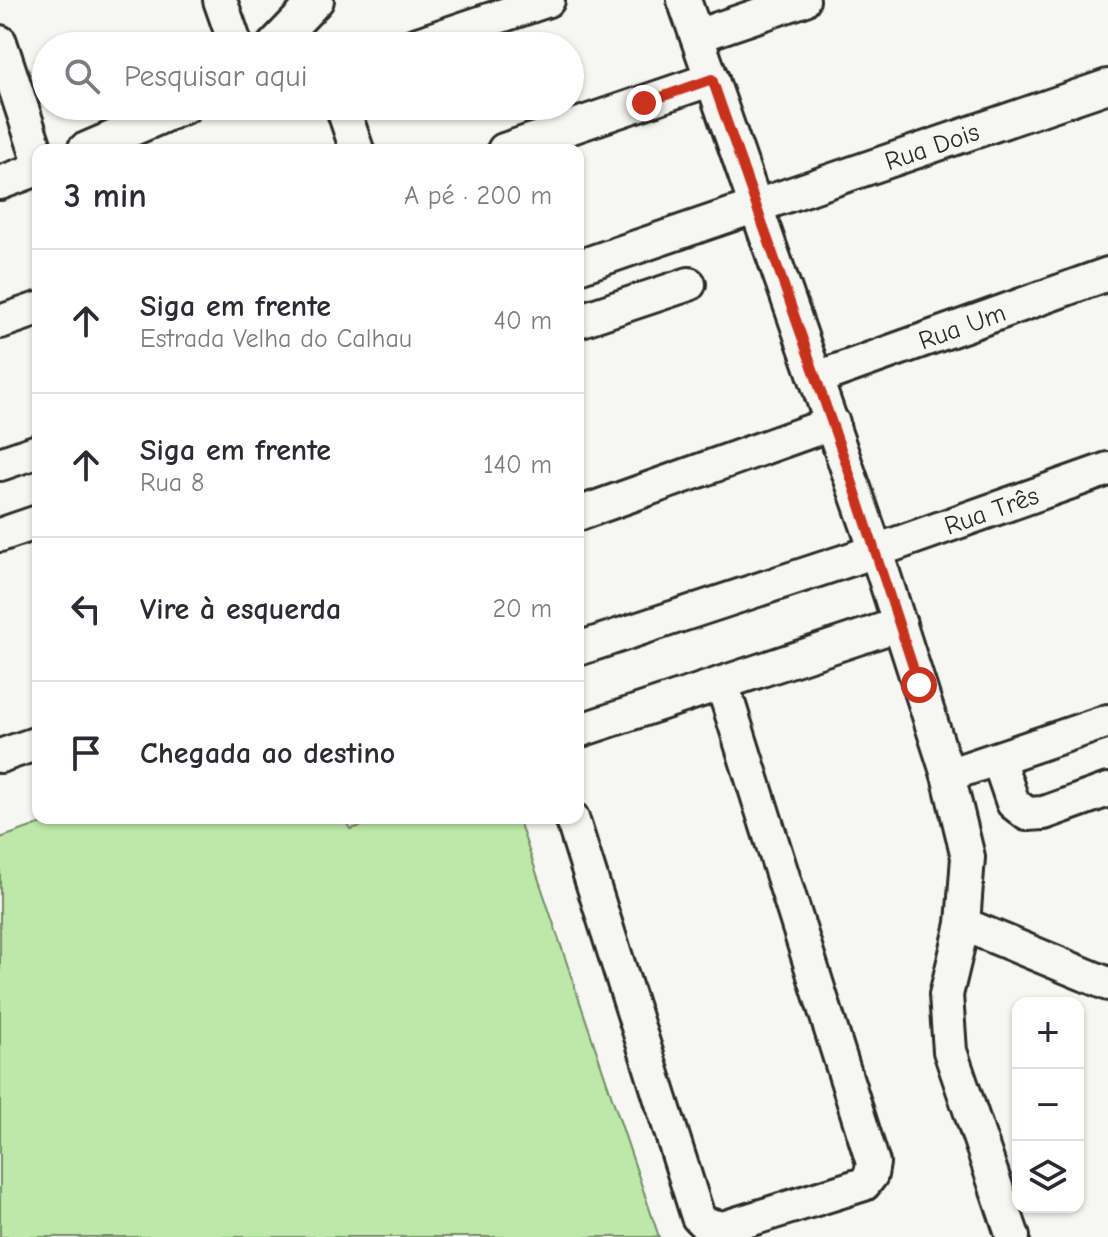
<!DOCTYPE html>
<html lang="pt">
<meta charset="utf-8">
<style>
:root{--surface:#fff;--page:#f2f2f3;--text:#2b2b33;--muted:#7c7c81;--line:#e1e1e2}
body{margin:0;font-family:"Comic Neue",sans-serif;background:var(--page);color:var(--text)}
.controls{position:absolute;right:24px;bottom:24px;display:grid;overflow:hidden;border-radius:16px;box-shadow:0 2px 6px #0004}
.controls button{width:72px;height:72px;display:grid;place-items:center;padding:0;border:0;border-bottom:2px solid var(--line);background:var(--surface);color:var(--text);font:40px sans-serif}
.stop{position:absolute;width:24px;height:24px;margin:-18px;border:6px solid #c8321e;border-radius:50%;background:#fff}
.stop.end{background:#c8321e;border-color:#fff;box-shadow:0 2px 8px #0008}
.list{margin:0;padding:0;list-style:none}
h2{display:flex;justify-content:space-between;align-items:center;height:104px;margin:0;padding:0 32px;font-size:34px}
h2 small{font-size:26px;font-weight:400;color:var(--muted)}
.list li{display:grid;grid-template-columns:52px 1fr auto;gap:24px;align-items:center;box-sizing:border-box;height:144px;padding:0 32px;border-top:2px solid var(--line)}
.list b{display:block;font-size:30px;white-space:nowrap}
.list p{margin:0;font-size:26px;white-space:nowrap;color:var(--muted)}
.list em{font-size:26px;font-style:normal;color:var(--muted)}
.icon{flex:none;width:44px;height:44px;fill:none;stroke:currentColor;stroke-width:2;stroke-linecap:round;stroke-linejoin:round}
.map{position:relative;flex:none;width:1108px;height:1237px;overflow:hidden}
.search{position:absolute;background:var(--surface);box-shadow:0 2px 6px #0004;left:32px;top:32px;width:552px;height:88px;display:flex;align-items:center;gap:20px;box-sizing:border-box;padding:0 28px;border-radius:44px;color:var(--muted);font-size:30px}
.panel{position:absolute;background:var(--surface);box-shadow:0 2px 6px #0004;left:32px;top:144px;width:552px;height:680px;border-radius:16px}
.map>svg:first-child{display:block}
.green{fill:#bce9a7;stroke:#748a69;stroke-width:2}
.lines{fill:none;stroke-linecap:round;stroke-linejoin:round}
.minor-casing{stroke:#2b2b2b;stroke-width:38}
.minor{stroke:#f6f6f2;stroke-width:32}
.route{stroke:#c8321e;stroke-width:10}
.labels{text-anchor:middle;stroke-width:6;stroke-linejoin:round;paint-order:stroke}
.street-label{font-size:26px;fill:#2b2b2b;stroke:#f6f6f2}
</style>
<div class="map">
<svg width="1108" height="1237" viewBox="0 0 1108 1237">
<rect width="100%" height="100%" fill="#f6f6f2"/>
<filter id="ink" filterUnits="userSpaceOnUse"><feTurbulence type="fractalNoise" baseFrequency=".0125" numOctaves="2"/><feDisplacementMap in="SourceGraphic" scale="16" xChannelSelector="R" yChannelSelector="G"/><feConvolveMatrix kernelMatrix="1 2 1 2 8 2 1 2 1" color-interpolation-filters="sRGB"/></filter>
<g filter="url(#ink)">
<polygon class="green" points="57,818 344,818 350,829 391,818 518,818 659,1237 0,1237 0,838"/>
<g class="lines">
<defs>
<g id="minor">
<polyline points="220,0 236,46"/>
<polyline points="684,0 876,551 948,775 968,857 963,924 946,995 950,1051 1013,1237"/>
<polyline points="697,36 803,0"/>
<polyline points="0,42 38,157"/>
<polyline points="273,46 317,0"/>
<polyline points="412,46 548,0"/>
<polyline points="342,106 357,150"/>
<polyline points="84,150 186,106"/>
<polyline points="504,150 712,79"/>
<polyline points="0,183 38,169"/>
<path id="s1" d="M578,267L1108,86"/>
<polyline points="578,321 689,284"/>
<polyline points="0,322 38,309"/>
<path id="s2" d="M817,378L1108,274"/>
<polyline points="0,464 38,451"/>
<polyline points="578,514 833,423"/>
<polyline points="0,535 38,522"/>
<path id="s3" d="M578,649L876,551L1108,469"/>
<polyline points="578,731 900,624"/>
<polyline points="0,756 38,743"/>
<polyline points="998,759 1013,803 1027,814 1044,813 1108,790"/>
<polyline points="948,775 1108,721"/>
<polyline points="572,818 698,1217 705,1224 723,1228 864,1184 871,1175 873,1163 722,683"/>
<polyline points="963,924 1108,984"/>
</g>
</defs>
<use href="#minor" class="minor-casing"/>
<use href="#minor" class="minor"/>
</g>
</g>
<g class="lines" filter="url(#ink)">
<polyline class="route" points="644,103 712,79 850,475 919,685"/>
</g>
<g class="labels">
<g class="street-label">
<text dy="9" stroke="none"><textPath href="#s1" startOffset="374">Rua Dois</textPath></text>
<text dy="9" stroke="none"><textPath href="#s2" startOffset="154">Rua Um</textPath></text>
<text dy="9" stroke="none"><textPath href="#s3" startOffset="436">Rua Três</textPath></text>
</g>
</g>
</svg>
<div class="controls">
<button>+</button>
<button>−</button>
<button><svg class="icon" aria-label="layers" viewBox="0 0 24 24"><path d="M12 4l9 5-9 5-9-5zM3 14l9 5 9-5"/></svg></button>
</div>
<div class="stop" style="left:919px;top:685px"></div>
<div class="stop end" style="left:644px;top:103px"></div>
<div class="search"><svg class="icon" aria-label="search" viewBox="0 0 24 24"><circle cx="10" cy="10" r="6"/><path d="M15 15l6 6"/></svg>Pesquisar aqui</div>
<section class="panel">
<h2>3 min<small>A pé · 200 m</small></h2>
<ul class="list">
<li><svg class="icon" aria-label="ahead" viewBox="0 0 24 24"><path d="M12 20V5M6 11l6-6 6 6"/></svg><div><b>Siga em frente</b><p>Estrada Velha do Calhau</p></div><em>40 m</em></li>
<li><svg class="icon" aria-label="ahead" viewBox="0 0 24 24"><path d="M12 20V5M6 11l6-6 6 6"/></svg><div><b>Siga em frente</b><p>Rua 8</p></div><em>140 m</em></li>
<li><svg class="icon" aria-label="left" viewBox="0 0 24 24"><path d="M17 20v-9H6M10 6l-5 5 5 5"/></svg><div><b>Vire à esquerda</b></div><em>20 m</em></li>
<li><svg class="icon" aria-label="arrive" viewBox="0 0 24 24"><path d="M6 21V4h12l-3 4 3 4H6"/></svg><div><b>Chegada ao destino</b></div></li>
</ul>
</section>
</div>
